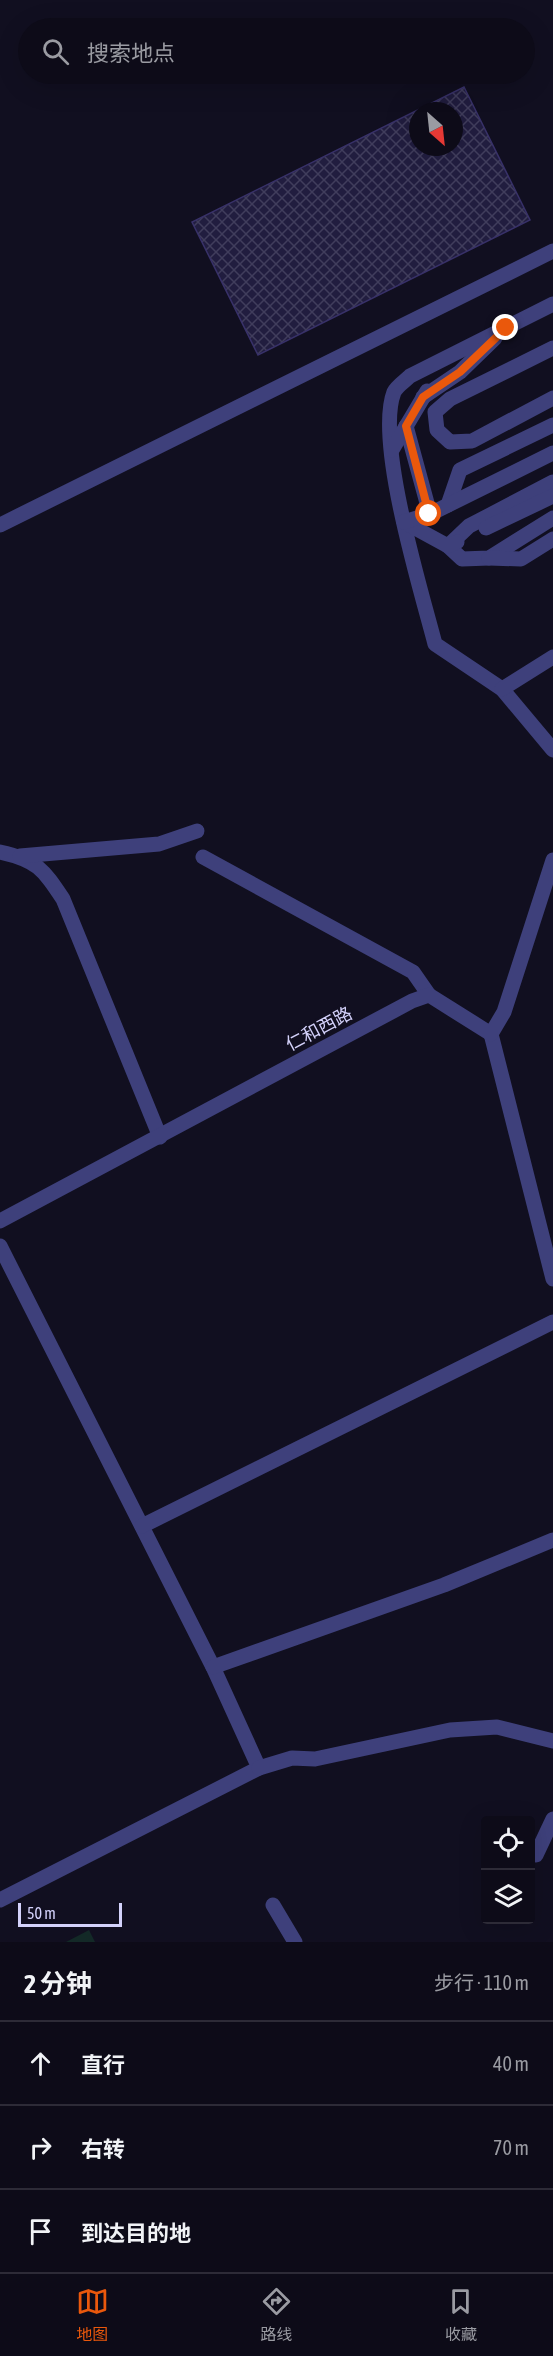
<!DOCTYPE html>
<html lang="zh">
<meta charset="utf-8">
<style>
:root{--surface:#0d0b18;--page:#1b1925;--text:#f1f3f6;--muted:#9a9ba2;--line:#2d2b37;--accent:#ea580c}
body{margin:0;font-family:"Asap Condensed","Noto Sans SC",sans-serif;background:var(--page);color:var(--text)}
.controls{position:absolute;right:18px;bottom:18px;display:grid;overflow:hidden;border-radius:6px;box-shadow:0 6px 24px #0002}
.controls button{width:54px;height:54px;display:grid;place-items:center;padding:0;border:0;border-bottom:2px solid var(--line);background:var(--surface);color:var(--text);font:30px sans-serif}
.compass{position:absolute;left:409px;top:102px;width:54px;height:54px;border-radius:50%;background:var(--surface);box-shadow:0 6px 24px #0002;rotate:153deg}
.scale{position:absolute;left:18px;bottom:15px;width:104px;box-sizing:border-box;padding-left:6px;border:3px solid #d4d2fb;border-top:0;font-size:16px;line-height:21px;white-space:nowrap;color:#d4d2fb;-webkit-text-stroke:4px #110f20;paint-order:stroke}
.stop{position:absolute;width:18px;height:18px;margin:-14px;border:4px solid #ea580c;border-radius:50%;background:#fff}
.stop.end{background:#ea580c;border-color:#fff;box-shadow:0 2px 6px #0008}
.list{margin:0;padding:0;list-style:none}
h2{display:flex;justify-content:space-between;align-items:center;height:78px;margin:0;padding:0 24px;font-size:26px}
h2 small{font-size:20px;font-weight:400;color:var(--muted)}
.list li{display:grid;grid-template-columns:39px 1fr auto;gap:18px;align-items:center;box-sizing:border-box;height:84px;padding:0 24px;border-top:2px solid var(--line)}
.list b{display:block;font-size:22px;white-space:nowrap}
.list em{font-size:20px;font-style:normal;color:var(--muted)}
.icon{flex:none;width:33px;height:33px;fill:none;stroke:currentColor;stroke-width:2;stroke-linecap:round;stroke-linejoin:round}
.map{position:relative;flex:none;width:553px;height:1942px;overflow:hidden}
.search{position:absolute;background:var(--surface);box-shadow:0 6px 24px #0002;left:18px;right:18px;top:18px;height:66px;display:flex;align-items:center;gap:15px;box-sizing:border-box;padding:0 21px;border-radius:33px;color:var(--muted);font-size:22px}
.sheet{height:330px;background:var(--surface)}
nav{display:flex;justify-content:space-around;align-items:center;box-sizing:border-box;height:84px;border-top:2px solid var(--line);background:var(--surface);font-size:16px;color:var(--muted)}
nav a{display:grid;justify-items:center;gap:3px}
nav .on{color:var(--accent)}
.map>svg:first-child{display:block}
.garden{fill:#132927}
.building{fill:url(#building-cross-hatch);stroke:#383169;stroke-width:1.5;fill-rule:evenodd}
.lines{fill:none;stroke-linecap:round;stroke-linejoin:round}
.minor{stroke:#3e407b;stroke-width:15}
.route{stroke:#ea580c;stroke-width:8}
.labels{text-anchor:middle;stroke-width:5;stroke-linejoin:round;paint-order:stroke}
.street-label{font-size:18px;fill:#d4d2fb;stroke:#110f20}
</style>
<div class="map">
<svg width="553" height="1942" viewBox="0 0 553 1942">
<defs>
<pattern id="building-cross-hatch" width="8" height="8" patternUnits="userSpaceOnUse" patternTransform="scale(1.5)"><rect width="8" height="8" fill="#211d3f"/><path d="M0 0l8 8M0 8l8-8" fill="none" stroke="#403d5c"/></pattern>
</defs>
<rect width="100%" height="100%" fill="#110f20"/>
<polygon class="garden" points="89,1930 95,1942 66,1942"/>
<path class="building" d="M464,87L530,220L258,355L192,222ZM418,111H454V147H418Z"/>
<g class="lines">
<g class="minor">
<path d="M553,304L410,376C405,381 397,386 394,392C375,441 421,590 435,644L502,689L553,750"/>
<polyline points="553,348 450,399 435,412 437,430 450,442 472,441 553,398"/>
<polyline points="423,397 460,372 495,338"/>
<polyline points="406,426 430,514"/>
<polyline points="392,450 427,391"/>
<polyline points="553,482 469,526 448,546 462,559 489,558 553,518"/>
<polyline points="448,505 460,470 553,425"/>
<polyline points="404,522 448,546 457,542"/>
<polyline points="404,522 430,514 553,453"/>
<polyline points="0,525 553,251"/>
<polyline points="486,528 553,496"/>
<polyline points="489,558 521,559 553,539"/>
<polyline points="502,689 553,657"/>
<path d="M0,852C37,860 43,869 63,899L160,1137"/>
<polyline points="20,856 159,844 197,831"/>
<polyline points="203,857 413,972 429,995"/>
<polyline points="491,1034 553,1279"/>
<polyline points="0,1221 412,1001 429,995 491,1034 504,1012 553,860"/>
<polyline points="0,1246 213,1667 259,1768 0,1900"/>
<polyline points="142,1526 553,1322"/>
<polyline points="213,1667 444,1585 553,1540"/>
<polyline points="259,1768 292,1758 315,1759 450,1730 497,1727 553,1741"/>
<polyline points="536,1855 553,1819"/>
<polyline points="273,1905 295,1942"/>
</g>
</g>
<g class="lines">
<polyline class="route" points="429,514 406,426 423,397 460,372 506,328"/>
</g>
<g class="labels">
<g class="street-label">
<text transform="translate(319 1029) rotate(-28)" y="6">仁和西路</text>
</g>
</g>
</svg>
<div class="controls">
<button><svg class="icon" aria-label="locate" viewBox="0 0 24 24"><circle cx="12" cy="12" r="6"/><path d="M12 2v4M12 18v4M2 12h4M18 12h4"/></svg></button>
<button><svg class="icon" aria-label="layers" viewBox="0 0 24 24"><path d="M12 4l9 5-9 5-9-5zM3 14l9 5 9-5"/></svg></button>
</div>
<svg class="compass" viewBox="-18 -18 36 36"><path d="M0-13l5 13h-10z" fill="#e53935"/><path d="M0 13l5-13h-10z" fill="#9a9ba2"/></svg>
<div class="scale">50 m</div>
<div class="stop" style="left:429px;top:514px"></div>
<div class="stop end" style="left:506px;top:328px"></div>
<div class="search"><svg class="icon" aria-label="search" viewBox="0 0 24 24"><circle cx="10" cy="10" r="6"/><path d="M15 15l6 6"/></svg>搜索地点</div>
</div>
<section class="sheet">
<h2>2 分钟<small>步行 · 110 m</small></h2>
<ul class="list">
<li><svg class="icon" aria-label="ahead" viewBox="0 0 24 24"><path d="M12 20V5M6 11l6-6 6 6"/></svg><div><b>直行</b></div><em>40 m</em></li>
<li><svg class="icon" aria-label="right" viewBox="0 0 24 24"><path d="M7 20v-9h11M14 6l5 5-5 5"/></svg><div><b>右转</b></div><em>70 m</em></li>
<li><svg class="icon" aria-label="arrive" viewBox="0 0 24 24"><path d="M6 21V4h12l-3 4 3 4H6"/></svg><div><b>到达目的地</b></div></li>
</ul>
</section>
<nav>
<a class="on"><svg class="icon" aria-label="map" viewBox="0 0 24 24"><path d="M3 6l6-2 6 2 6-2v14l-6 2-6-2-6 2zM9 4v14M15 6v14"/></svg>地图</a>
<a><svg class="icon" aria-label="directions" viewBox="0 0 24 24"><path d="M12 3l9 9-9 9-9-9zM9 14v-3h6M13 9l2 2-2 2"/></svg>路线</a>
<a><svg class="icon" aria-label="saved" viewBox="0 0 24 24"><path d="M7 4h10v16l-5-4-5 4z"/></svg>收藏</a>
</nav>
